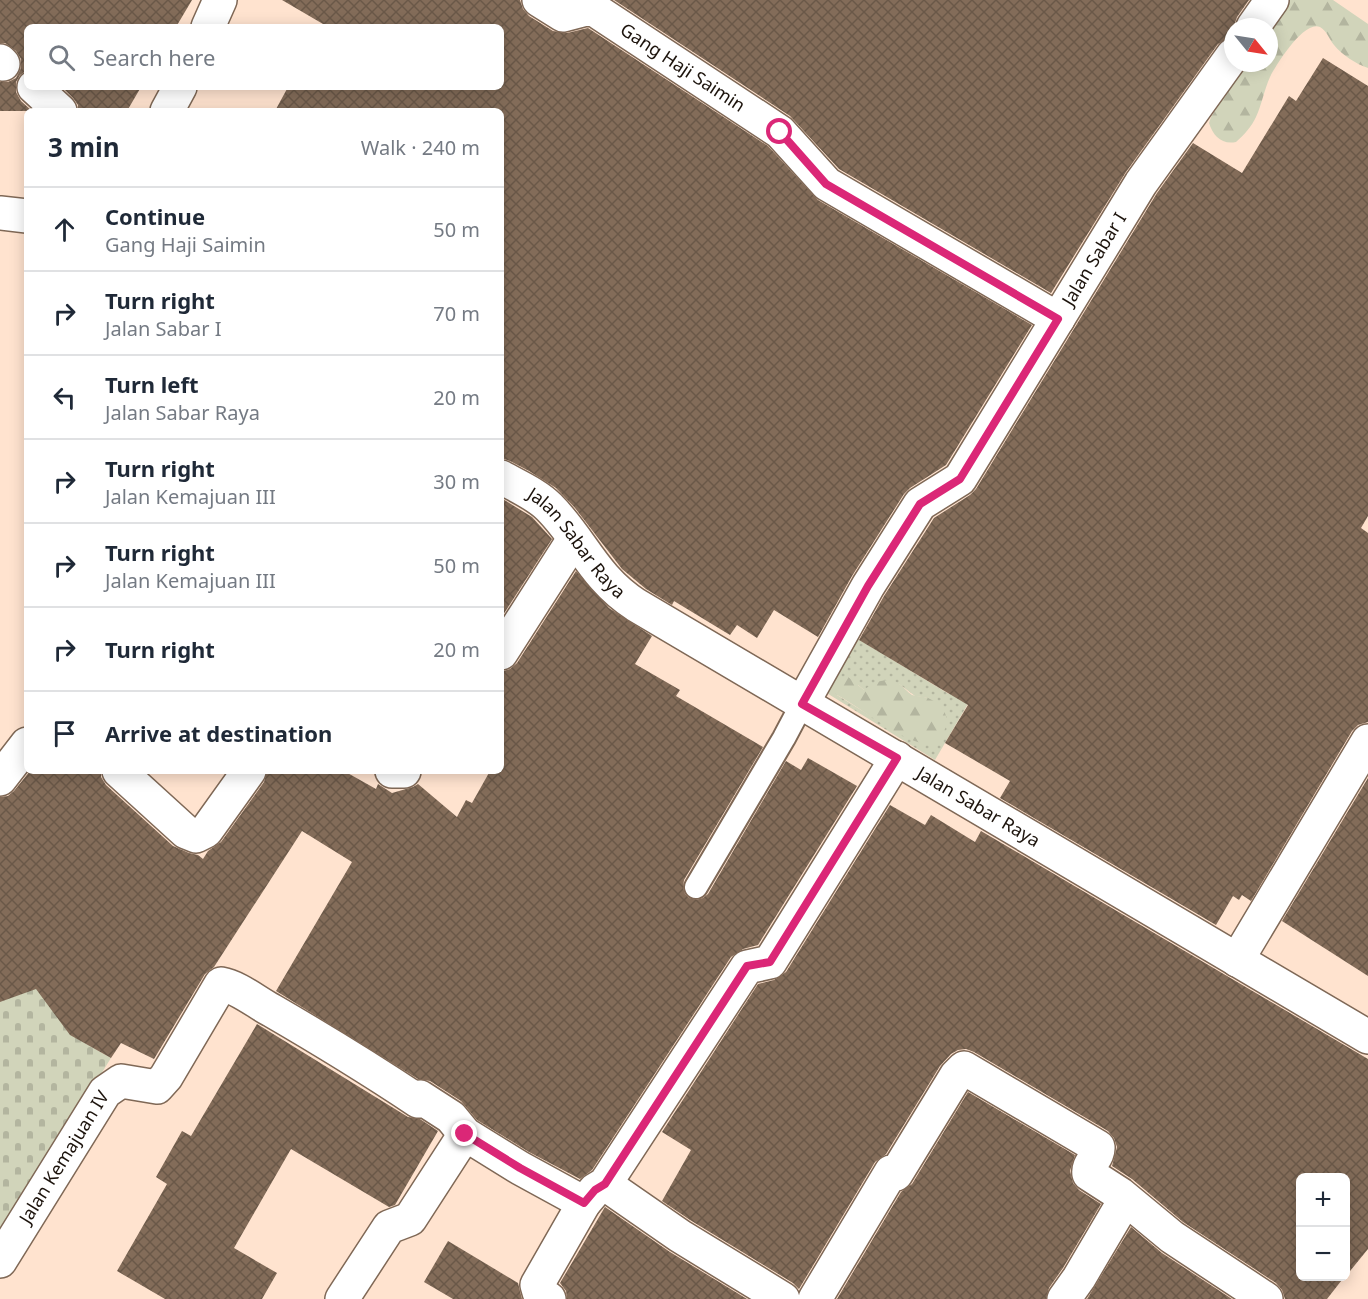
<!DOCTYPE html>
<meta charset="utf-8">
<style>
:root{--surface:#fff;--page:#f2f2f3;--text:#1f2937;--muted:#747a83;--line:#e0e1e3}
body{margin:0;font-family:"Noto Sans",sans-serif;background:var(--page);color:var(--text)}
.controls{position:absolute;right:18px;bottom:18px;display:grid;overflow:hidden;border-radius:9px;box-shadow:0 3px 15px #0003}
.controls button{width:54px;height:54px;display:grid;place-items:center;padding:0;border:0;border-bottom:2px solid var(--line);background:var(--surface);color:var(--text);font:30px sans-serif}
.compass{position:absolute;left:1224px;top:18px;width:54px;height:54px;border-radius:50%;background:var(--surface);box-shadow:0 3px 15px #0003;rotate:120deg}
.stop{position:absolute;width:18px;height:18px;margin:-14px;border:4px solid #db2777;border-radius:50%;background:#fff}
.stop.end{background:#db2777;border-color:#fff;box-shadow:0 2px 6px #0008}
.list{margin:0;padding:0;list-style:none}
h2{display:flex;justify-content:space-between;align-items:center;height:78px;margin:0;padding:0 24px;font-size:26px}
h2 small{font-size:20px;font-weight:400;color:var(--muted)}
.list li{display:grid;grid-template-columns:39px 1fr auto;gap:18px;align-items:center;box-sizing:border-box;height:84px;padding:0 24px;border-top:2px solid var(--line)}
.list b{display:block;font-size:22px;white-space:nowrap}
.list p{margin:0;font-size:20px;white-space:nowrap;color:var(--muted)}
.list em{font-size:20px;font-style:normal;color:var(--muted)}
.icon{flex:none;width:33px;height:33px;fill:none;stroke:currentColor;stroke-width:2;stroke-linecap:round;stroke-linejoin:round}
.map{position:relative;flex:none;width:1368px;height:1299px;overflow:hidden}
.search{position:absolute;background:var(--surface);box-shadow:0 3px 15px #0003;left:24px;top:24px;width:480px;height:66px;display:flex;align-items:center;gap:15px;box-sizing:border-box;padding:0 21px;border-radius:9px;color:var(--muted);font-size:22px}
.panel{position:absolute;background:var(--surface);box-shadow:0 3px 15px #0003;left:24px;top:108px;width:480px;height:666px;border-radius:9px}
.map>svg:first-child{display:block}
.grass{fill:url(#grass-dots);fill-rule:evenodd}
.forest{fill:url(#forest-firs)}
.cemetery{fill:url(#cemetery-stones)}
.building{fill:url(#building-cross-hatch)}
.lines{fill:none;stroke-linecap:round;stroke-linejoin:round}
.service-casing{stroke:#7f6856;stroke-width:26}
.minor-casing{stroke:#7f6856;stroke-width:36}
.service{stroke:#fff;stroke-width:22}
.minor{stroke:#fff;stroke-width:33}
.route{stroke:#db2777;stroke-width:8}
.labels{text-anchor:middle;stroke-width:6;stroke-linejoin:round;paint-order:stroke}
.street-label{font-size:18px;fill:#1c130c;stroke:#fff}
</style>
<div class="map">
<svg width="1368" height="1299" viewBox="0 0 1368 1299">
<defs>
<pattern id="grass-dots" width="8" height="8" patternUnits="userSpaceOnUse" patternTransform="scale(1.5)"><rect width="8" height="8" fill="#d1d4ba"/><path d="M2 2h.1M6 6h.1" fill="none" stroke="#b3b59f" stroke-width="1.8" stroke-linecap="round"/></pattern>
<pattern id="forest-firs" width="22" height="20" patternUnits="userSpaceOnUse" patternTransform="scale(1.5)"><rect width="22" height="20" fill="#d1d4ba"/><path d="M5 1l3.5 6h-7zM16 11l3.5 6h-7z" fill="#b3b59f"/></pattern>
<pattern id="cemetery-stones" width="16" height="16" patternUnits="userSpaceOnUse" patternTransform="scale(1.5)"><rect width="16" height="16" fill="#d1d4ba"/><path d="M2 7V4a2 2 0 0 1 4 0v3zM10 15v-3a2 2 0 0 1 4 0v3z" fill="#b3b59f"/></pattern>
<pattern id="building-cross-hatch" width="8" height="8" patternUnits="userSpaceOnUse" patternTransform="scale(1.5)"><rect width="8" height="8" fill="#836c59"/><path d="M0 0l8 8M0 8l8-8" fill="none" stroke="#6a5848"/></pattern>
</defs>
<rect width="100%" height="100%" fill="#ffe3cf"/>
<path class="grass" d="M864,609L872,614L858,639L949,694L989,668L935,760L825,692ZM899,684L915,696L928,698L898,733L837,695L858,685L864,690Z"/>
<g class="forest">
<path d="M1289,0H1333L1368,24V68C1356,64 1342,55 1334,45C1329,39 1327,31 1320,27C1304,20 1276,65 1270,77C1264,90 1262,104 1256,117C1252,126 1244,135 1236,142C1222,145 1213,136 1209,123L1211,117L1233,82L1237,63H1269C1269,31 1266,25 1289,0Z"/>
<path d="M847,676L864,690C874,682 886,677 898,683C903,686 907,692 912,695C918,697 925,696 930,699C954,710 949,732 933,746C897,740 868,712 837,695L830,688L835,678Z"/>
</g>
<polygon class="cemetery" points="43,978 71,1035 111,1058 0,1236 0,993"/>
<g class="building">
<polygon points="0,0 192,0 176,27 27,27 27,70 20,75 16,82 16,92 21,101 32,111 0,111 0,82 8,82 16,78 21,68 21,59 16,51 5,43 0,43"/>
<polygon points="282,0 520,0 523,9 529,16 553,31 567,33 588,28 768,146 818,200 1032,325 946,465 910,488 904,494 852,576 818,637 774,610 757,638 737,625 730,635 674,601 672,605 646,589 622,569 575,508 556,488 529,471 510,461 501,458 501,111 275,111 288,87 501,87 501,27 321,27 323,24"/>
<polygon points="614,0 1249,0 1237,17 1230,37 1218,44 1126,172 1051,293 839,169 790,116"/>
<polygon points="1323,58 1368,86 1368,516 1361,528 1368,533 1368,722 1358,725 1352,731 1251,901 1242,895 1239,900 1233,896 1216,925 1000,798 1010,781 945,743 968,705 859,640 884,596 934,518 970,495 976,489 1157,193 1193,143 1242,173 1289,96 1296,101"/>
<polygon points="62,87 141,87 127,111 78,111 78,105 73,98"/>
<polygon points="501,498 532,517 552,539 501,618"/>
<polygon points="576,571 609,608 652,636 635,664 680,690 676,696 763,747 684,880 683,887 685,894 689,898 696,900 703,898 708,894 786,761 801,770 808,758 857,786 758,945 743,949 731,957 592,1170 580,1179 529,1152 477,1120 461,1101 430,1081 418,1079 276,991 352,862 302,831 214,967 205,974 154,1059 121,1043 111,1058 70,1035 36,989 0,1002 0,797 8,796 14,791 30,771 101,771 101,777 106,785 173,846 189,853 198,855 203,859 208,851 221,842 264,782 267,771 344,771 376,789 378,784 392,793 413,787 418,784 457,817 466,800 472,803 490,771 501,771 501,672 510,669 517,663"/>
<polygon points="1368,778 1368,976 1282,921"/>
<polygon points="890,805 925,825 931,815 975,842 981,831 1368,1059 1368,1249 1346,1276 1346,1178 1300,1178 1300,1276 1345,1276 1327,1299 1285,1299 1282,1290 1276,1283 1183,1222 1132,1179 1112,1166 1117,1147 1114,1138 1108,1131 974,1052 966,1049 958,1050 951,1054 940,1066 886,1154 875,1162 799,1289 793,1283 690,1220 662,1201 691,1150 662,1132 758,984 774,980 786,972"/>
<polygon points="257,1024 408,1117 420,1119 438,1131 395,1205 389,1207 291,1149 234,1248 277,1273 262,1299 165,1299 117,1271 167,1184 156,1177 182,1131 191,1136"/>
<polygon points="968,1092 1075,1155 1070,1171 1073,1183 1079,1190 1101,1204 1063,1268 1049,1288 1046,1299 837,1299 901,1192 912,1184"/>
<polygon points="605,1207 670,1252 747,1299 567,1299 566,1291 560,1283"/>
<polygon points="1131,1227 1162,1253 1232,1299 1087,1299"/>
<polygon points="448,1241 518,1283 522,1299 453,1299 424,1282"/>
</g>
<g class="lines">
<defs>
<polyline id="service" points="696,887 784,738 802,704"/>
<g id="minor">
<path id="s1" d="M539,0L563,15L586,9L595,10L780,132L827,184L1058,319"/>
<polyline points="208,27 220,0"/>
<polyline points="1253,27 1272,0"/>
<polyline points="0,61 3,64"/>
<polyline points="34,87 60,111"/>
<polyline points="167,111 180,87"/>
<polyline points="0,213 27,216"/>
<path id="s2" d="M501,477C517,486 536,494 549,507C582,540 593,577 636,605L1368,1037"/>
<polyline points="501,653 574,539"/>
<path id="s3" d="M802,704L868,586L920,504L960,479L1141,183L1233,55"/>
<polyline points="119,771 186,832 196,836 206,831 249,771"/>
<polyline points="392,771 404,771"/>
<polyline points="0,779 27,744"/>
<polyline points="1237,960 1368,741"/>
<polyline points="605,1184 680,1236 783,1299"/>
<path id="s4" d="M0,1261L105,1092L121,1081L157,1087L166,1077L221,984C238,987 256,1002 271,1010C321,1039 370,1069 418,1101L420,1097L451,1117L465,1134L520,1168L584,1203"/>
<polyline points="342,1299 389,1227 410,1219 465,1134"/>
<polyline points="549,1299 539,1292 537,1285 584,1203 595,1190 605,1184 747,967 770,962 897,758"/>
<path d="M815,1299L891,1172L896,1174L956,1076L964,1068L1098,1147C1099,1157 1087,1164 1089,1174L1120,1194L1172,1237L1266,1299"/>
<polyline points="1064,1299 1079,1278 1125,1200"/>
</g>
</defs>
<use href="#service" class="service-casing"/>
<use href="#minor" class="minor-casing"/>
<use href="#service" class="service"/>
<use href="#minor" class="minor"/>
</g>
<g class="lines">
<polyline class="route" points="465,1134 520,1168 584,1203 595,1190 605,1184 747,966 770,962 897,758 802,704 868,586 920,504 960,479 1058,319 826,184 780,132"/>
</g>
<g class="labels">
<g class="street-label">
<text dy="6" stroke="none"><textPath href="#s1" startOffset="166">Gang Haji Saimin</textPath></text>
<text dy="6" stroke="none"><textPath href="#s3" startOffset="537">Jalan Sabar I</textPath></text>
<text dy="6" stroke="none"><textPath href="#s2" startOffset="102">Jalan Sabar Raya</textPath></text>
<text dy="6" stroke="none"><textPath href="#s2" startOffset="586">Jalan Sabar Raya</textPath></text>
<text dy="6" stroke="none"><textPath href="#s4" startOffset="122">Jalan Kemajuan IV</textPath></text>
</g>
</g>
</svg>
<div class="controls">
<button>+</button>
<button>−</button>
</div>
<svg class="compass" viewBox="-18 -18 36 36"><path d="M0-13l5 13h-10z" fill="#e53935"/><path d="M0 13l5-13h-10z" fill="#747a83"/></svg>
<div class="stop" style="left:780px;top:132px"></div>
<div class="stop end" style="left:465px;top:1134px"></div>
<div class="search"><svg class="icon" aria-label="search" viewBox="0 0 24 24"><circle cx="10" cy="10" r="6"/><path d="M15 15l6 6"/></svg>Search here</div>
<section class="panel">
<h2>3 min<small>Walk · 240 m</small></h2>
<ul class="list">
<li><svg class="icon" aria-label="ahead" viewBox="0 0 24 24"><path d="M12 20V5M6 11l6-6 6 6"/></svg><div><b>Continue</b><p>Gang Haji Saimin</p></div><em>50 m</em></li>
<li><svg class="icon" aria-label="right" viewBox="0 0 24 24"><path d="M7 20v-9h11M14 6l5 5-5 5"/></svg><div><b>Turn right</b><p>Jalan Sabar I</p></div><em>70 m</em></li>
<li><svg class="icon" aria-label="left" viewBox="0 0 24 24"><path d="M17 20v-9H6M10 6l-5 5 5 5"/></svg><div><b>Turn left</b><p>Jalan Sabar Raya</p></div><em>20 m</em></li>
<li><svg class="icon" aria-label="right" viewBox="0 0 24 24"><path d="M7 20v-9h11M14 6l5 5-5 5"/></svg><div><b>Turn right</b><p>Jalan Kemajuan III</p></div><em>30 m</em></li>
<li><svg class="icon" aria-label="right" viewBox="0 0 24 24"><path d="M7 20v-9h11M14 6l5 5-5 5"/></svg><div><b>Turn right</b><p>Jalan Kemajuan III</p></div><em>50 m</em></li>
<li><svg class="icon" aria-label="right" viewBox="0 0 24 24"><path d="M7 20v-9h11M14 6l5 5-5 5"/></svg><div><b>Turn right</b></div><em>20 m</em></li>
<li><svg class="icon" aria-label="arrive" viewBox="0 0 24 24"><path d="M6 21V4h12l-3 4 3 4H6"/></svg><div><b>Arrive at destination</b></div></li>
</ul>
</section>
</div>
